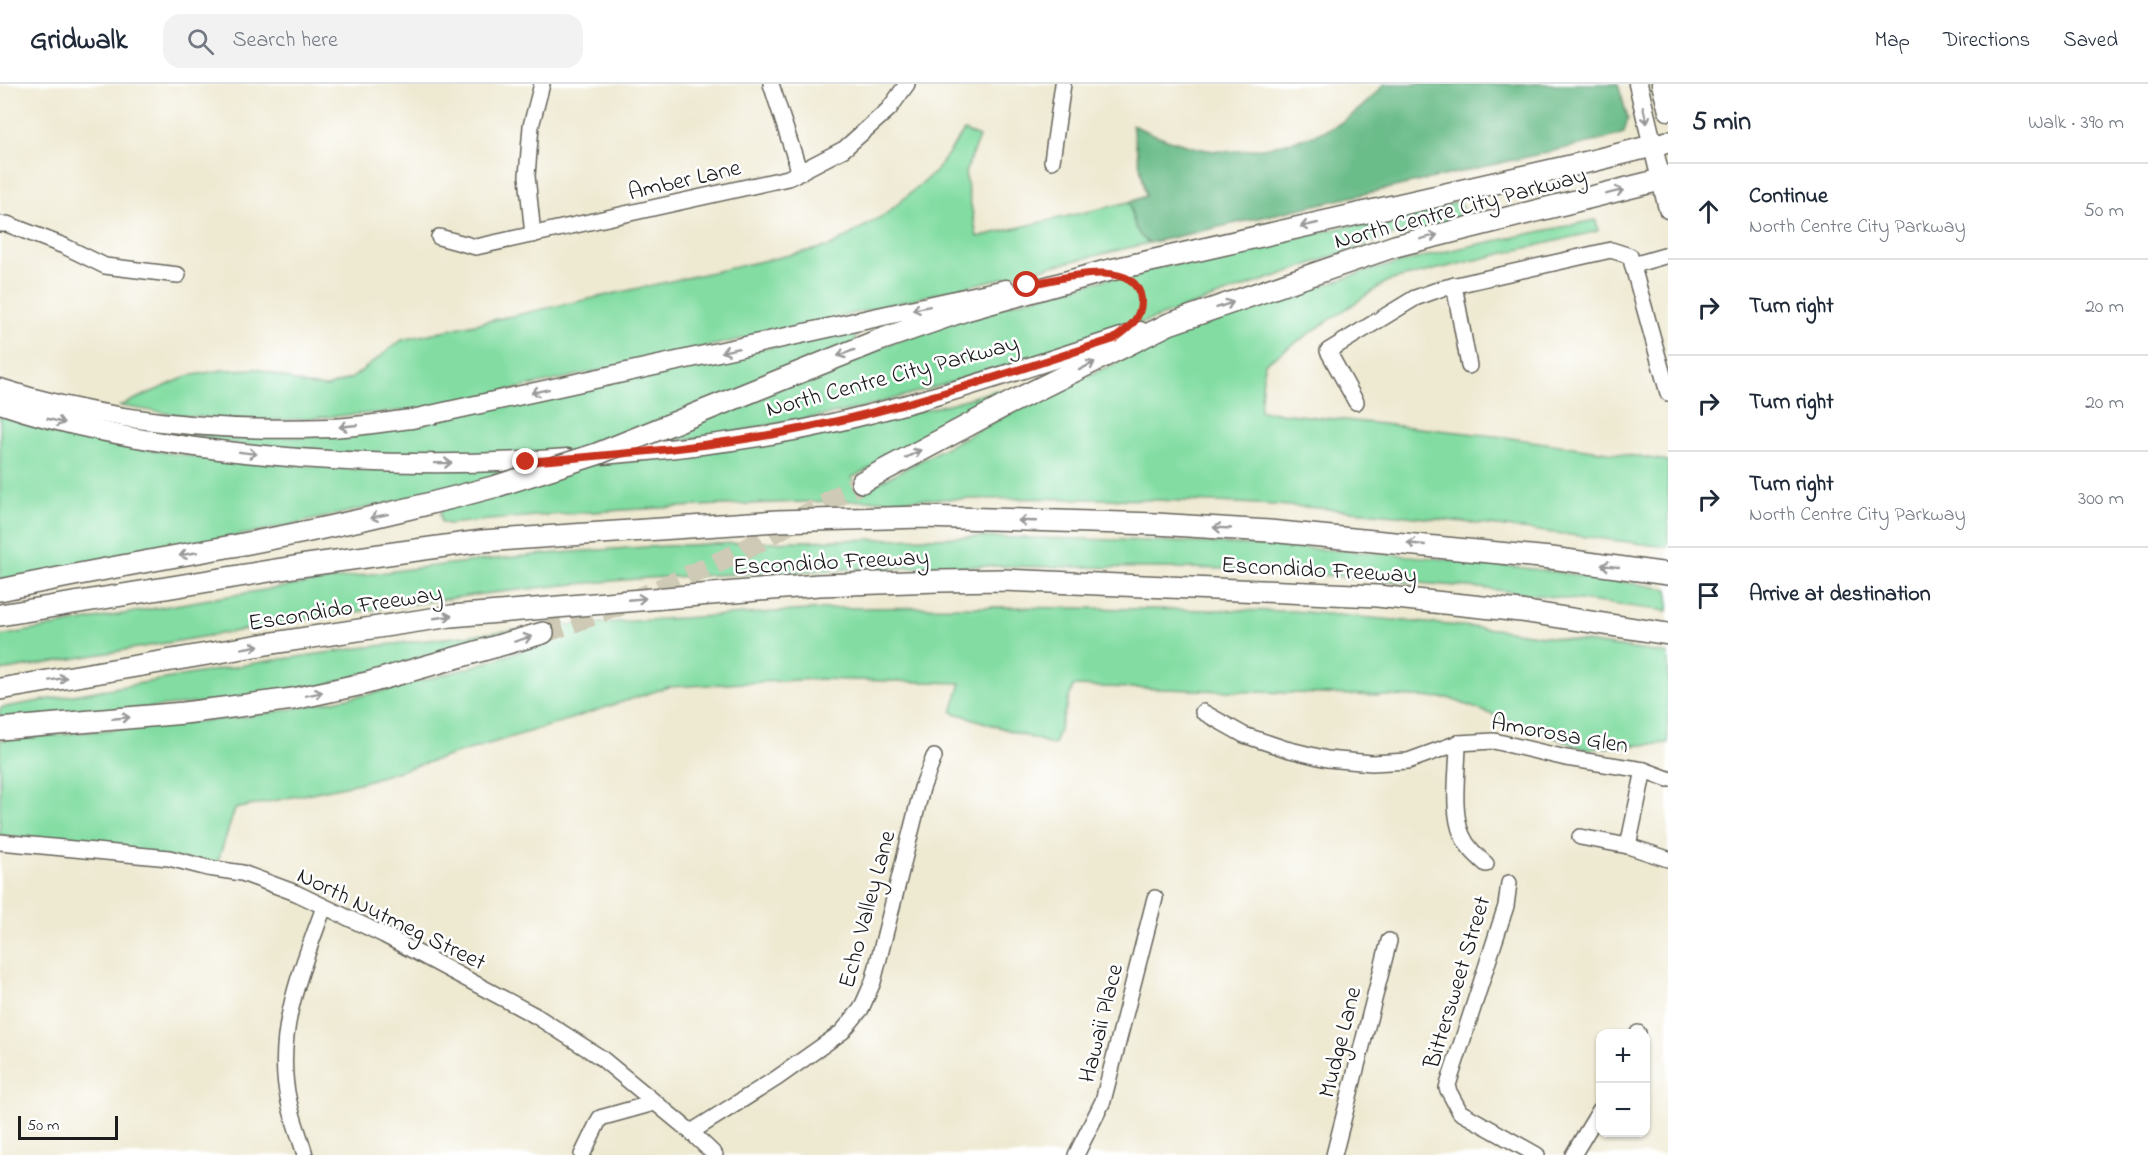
<!DOCTYPE html>
<meta charset="utf-8">
<style>
:root{--surface:#fff;--page:#f2f2f3;--text:#1f2937;--muted:#747a83;--line:#e0e1e3}
body{margin:0;font-family:"Indie Flower",sans-serif;background:var(--page);color:var(--text)}
.controls{position:absolute;right:18px;bottom:18px;display:grid;overflow:hidden;border-radius:12px;box-shadow:0 2px 4px #0004}
.controls button{width:54px;height:54px;display:grid;place-items:center;padding:0;border:0;border-bottom:2px solid var(--line);background:var(--surface);color:var(--text);font:30px sans-serif}
.scale{position:absolute;left:18px;bottom:15px;width:100px;box-sizing:border-box;padding-left:6px;border:3px solid #1c1c1c;border-top:0;font-size:16px;line-height:21px;white-space:nowrap;color:#1c1c1c;-webkit-text-stroke:4px #fff;paint-order:stroke}
.stop{position:absolute;width:18px;height:18px;margin:-14px;border:4px solid #c8321e;border-radius:50%;background:#fff}
.stop.end{background:#c8321e;border-color:#fff;box-shadow:0 2px 6px #0008}
.list{margin:0;padding:0;list-style:none}
h2{display:flex;justify-content:space-between;align-items:center;height:78px;margin:0;padding:0 24px;font-size:26px}
h2 small{font-size:20px;font-weight:400;color:var(--muted)}
.list li{display:grid;grid-template-columns:39px 1fr auto;gap:18px;align-items:center;box-sizing:border-box;height:96px;padding:0 24px;border-top:2px solid var(--line)}
.list b{display:block;font-size:22px;white-space:nowrap}
.list p{margin:0;font-size:20px;white-space:nowrap;color:var(--muted)}
.list em{font-size:20px;font-style:normal;color:var(--muted)}
.icon{flex:none;width:33px;height:33px;fill:none;stroke:currentColor;stroke-width:2;stroke-linecap:round;stroke-linejoin:round}
.map{position:relative;flex:none;width:1668px;height:1071px;overflow:hidden}
header{display:flex;align-items:center;gap:36px;box-sizing:border-box;height:84px;padding:0 30px;background:var(--surface);border-bottom:2px solid var(--line)}
header strong{font-size:28px}
nav{display:flex;gap:33px;margin-inline-start:auto;font-size:21px}
.search{width:420px;height:54px;background:var(--page);display:flex;align-items:center;gap:15px;box-sizing:border-box;padding:0 21px;border-radius:18px;color:var(--muted);font-size:22px}
main{display:flex}
aside{flex:1;background:var(--surface)}
.map>svg:first-child{display:block}
.green{fill:#83dda3;stroke:#507c60;stroke-width:1.5}
.forest{fill:#6abc89;stroke:#436c52;stroke-width:1.5}
.lines{fill:none;stroke-linecap:round;stroke-linejoin:round}
.highway-tunnel{stroke:#cecab6;stroke-width:21;stroke-dasharray:21 10;stroke-linecap:butt}
.minor-casing{stroke:#66645b;stroke-width:18}
.major-casing{stroke:#66645b;stroke-width:21}
.highway-casing{stroke:#66645b;stroke-width:24}
.path{stroke:#66645b;stroke-width:2;stroke-dasharray:4.5 4.5;stroke-linecap:butt}
.minor{stroke:#fff;stroke-width:15}
.major{stroke:#fff;stroke-width:18}
.highway{stroke:#fff;stroke-width:21}
.highway-bridge-casing{stroke:#66645b;stroke-width:24;stroke-linecap:butt}
.highway-bridge{stroke:#fff;stroke-width:21}
.oneway{stroke:#999}
.route{stroke:#c8321e;stroke-width:8}
.labels{text-anchor:middle;stroke-width:5;stroke-linejoin:round;paint-order:stroke}
.street-label{font-size:24px;fill:#1c1c1c;stroke:#fff}
</style>
<header>
<strong>Gridwalk</strong>
<div class="search"><svg class="icon" aria-label="search" viewBox="0 0 24 24"><circle cx="10" cy="10" r="6"/><path d="M15 15l6 6"/></svg>Search here</div>
<nav><a>Map</a><a>Directions</a><a>Saved</a></nav>
</header>
<main>
<div class="map">
<svg width="1668" height="1071" viewBox="0 0 1668 1071">
<rect width="100%" height="100%" fill="#fff"/>
<filter id="ink" filterUnits="userSpaceOnUse"><feTurbulence type="fractalNoise" baseFrequency=".0167" numOctaves="2"/><feDisplacementMap in="SourceGraphic" scale="12" xChannelSelector="R" yChannelSelector="G"/><feConvolveMatrix kernelMatrix="1 2 1 2 8 2 1 2 1" color-interpolation-filters="sRGB"/></filter>
<filter id="wash" filterUnits="userSpaceOnUse"><feTurbulence type="fractalNoise" baseFrequency=".008" numOctaves="4" result="noise"/><feDisplacementMap in="SourceGraphic" scale="24" xChannelSelector="R" yChannelSelector="G"/><feGaussianBlur stdDeviation="1.35" result="paint"/><feColorMatrix in="noise" values="0 0 0 0 0 0 0 0 0 0 0 0 0 0 0 0 0 1.4 0 .05"/><feComposite in="paint" operator="in"/></filter>
<g filter="url(#wash)">
<rect width="100%" height="100%" fill="#eee9d1"/>
<g class="green">
<path d="M964,47L979,53L965,89L977,153L1130,118C1133,136 1133,149 1149,159L805,241L426,325L287,336H231L179,331L120,322L188,292L222,286L259,285L306,301L327,303L352,294L402,256L831,162L886,130L937,86Z"/>
<path d="M1458,118L1462,121L1463,133C1448,145 1416,147 1397,150L1084,259L1016,280L854,326L700,354L524,372L338,371L163,352C211,346 259,354 307,353L855,247L857,250L855,255L860,270L986,226L1119,192Z"/>
<path d="M1596,136L1598,147L1388,197L1264,280L1260,327L1504,353L1668,377V463C1532,446 1395,428 1258,420C1134,413 1008,414 883,416C738,419 593,425 448,440L442,438L440,430L443,426L441,407L282,443L0,498V331L29,341L110,360L190,372L361,386L829,349L949,320L997,306L1001,309L998,314L962,336L851,394L865,406L1056,305L1202,242L1367,187L1456,165Z"/>
<path d="M971,453C1205,456 1437,465 1668,505V527L1481,504L1249,485L985,482L872,484L649,494L564,501L474,511L315,534L0,587V552C168,522 335,491 505,474C660,458 816,457 971,453Z"/>
<polygon points="997,523 1293,527 1494,545 1668,570 1668,659 1585,665 1448,614 1073,602 1054,661 952,628 961,599 817,595 668,603 558,639 359,699 235,725 217,780 0,751 0,656 237,634 297,624 379,608 458,587 549,558 550,552 537,543 841,524"/>
<polygon points="524,545 292,610 0,638 0,624 262,578 367,563"/>
</g>
<path class="forest" d="M1384,0H1618L1628,35L1624,49L1606,55L1149,159C1133,149 1133,136 1130,118L1146,112L1132,41C1154,51 1178,60 1202,65C1237,73 1298,59 1331,44C1349,36 1372,15 1384,0Z"/>
</g>
<g filter="url(#ink)">
<g class="lines">
<polyline class="highway-tunnel" points="543,549 633,517 741,468 862,398"/>
<defs>
<g id="minor">
<polyline points="771,0 800,89"/>
<polyline points="1052,77 1063,0"/>
<polyline points="0,140 7,140 64,162 105,182 178,191"/>
<polyline points="533,151 527,92 531,42 542,0"/>
<polyline points="439,153 476,163 788,94 844,65 889,25 907,0"/>
<polyline points="1633,181 1668,171"/>
<polyline points="1454,201 1469,282"/>
<polyline points="1356,318 1328,267 1415,214 1443,204 1611,166 1630,172 1668,309"/>
<polyline points="1203,628 1244,651 1286,665 1327,675 1372,679 1408,677 1458,659 1494,657 1566,674 1644,686 1668,695"/>
<path d="M1458,659C1458,687 1451,726 1462,751C1467,763 1476,771 1486,780"/>
<polyline points="1580,753 1628,762 1668,775"/>
<polyline points="0,758 169,774 208,784 242,789 296,809 384,851 536,932 600,973 691,1048 715,1071"/>
<polyline points="1628,762 1644,686"/>
<polyline points="1509,799 1506,822 1447,1004 1460,1028 1537,1071"/>
<polyline points="1638,950 1638,949"/>
<polyline points="691,1048 777,994 842,948 861,925 873,898 922,704 934,673"/>
<path d="M305,1071C300,1053 293,1036 289,1018C273,951 302,884 324,823"/>
<polyline points="582,1071 600,1034 654,1019"/>
<polyline points="1076,1071 1103,1017 1155,814"/>
<polyline points="1334,1071 1389,857"/>
<polyline points="1573,1071 1600,1026"/>
</g>
<g id="major">
<polyline points="1638,0 1668,125"/>
<polyline points="1661,0 1668,27"/>
<path d="M0,304C105,338 219,348 330,344C357,343 385,338 412,335L1006,205"/>
<path d="M0,320C73,345 150,358 227,367C340,380 455,383 568,374"/>
<path d="M602,371C668,366 735,358 800,346C915,323 1028,283 1140,247"/>
</g>
<g id="highway">
<polyline points="659,345 877,257 966,226 1009,214 1102,188 1592,77 1668,58"/>
<polyline points="862,398 1008,320 1169,240 1395,162 1668,94"/>
<path d="M0,506C79,489 159,475 238,461C325,445 412,425 497,402"/>
<polyline points="0,531 300,482 482,457 777,437 922,433 1156,440 1269,447 1551,474 1668,490"/>
<polyline points="0,605 273,559 451,532 819,501 939,497 1004,496 1377,512 1521,527 1668,550"/>
<polyline points="0,645 184,629 293,615 367,599 543,549"/>
</g>
</defs>
<use href="#minor" class="minor-casing"/>
<use href="#major" class="major-casing"/>
<use href="#highway" class="highway-casing"/>
<path class="path" d="M1134,199C1143,207 1141,222 1138,233"/>
<use href="#minor" class="minor"/>
<use href="#major" class="major"/>
<use href="#highway" class="highway"/>
<defs>
<polyline id="highway-bridge" points="497,402 597,370 659,345"/>
</defs>
<use href="#highway-bridge" class="highway-bridge-casing"/>
<use href="#highway-bridge" class="highway-bridge"/>
</g>
<defs><path id="oneway-shaft" d="M-6 0H5M1.5-3L5.5 0L1.5 3" fill="none" stroke-width="1.6" stroke-linecap="round" stroke-linejoin="round" transform="scale(1.5)"/></defs>
<g class="oneway">
<use href="#oneway-shaft" transform="translate(1645 31) rotate(76)"/>
<use href="#oneway-shaft" transform="translate(1615 108) rotate(-14)"/>
<use href="#oneway-shaft" transform="translate(1309 141) rotate(167)"/>
<use href="#oneway-shaft" transform="translate(1429 153) rotate(-14)"/>
<use href="#oneway-shaft" transform="translate(1225 221) rotate(-19)"/>
<use href="#oneway-shaft" transform="translate(921 224) rotate(168)"/>
<use href="#oneway-shaft" transform="translate(730 266) rotate(168)"/>
<use href="#oneway-shaft" transform="translate(846 269) rotate(160)"/>
<use href="#oneway-shaft" transform="translate(1087 282) rotate(-27)"/>
<use href="#oneway-shaft" transform="translate(540 307) rotate(168)"/>
<use href="#oneway-shaft" transform="translate(56 337) rotate(15)"/>
<use href="#oneway-shaft" transform="translate(348 342) rotate(174)"/>
<use href="#oneway-shaft" transform="translate(248 369) rotate(7)"/>
<use href="#oneway-shaft" transform="translate(913 370) rotate(-27)"/>
<use href="#oneway-shaft" transform="translate(443 379) rotate(-1)"/>
<use href="#oneway-shaft" transform="translate(379 432) rotate(168)"/>
<use href="#oneway-shaft" transform="translate(1027 437) rotate(-178)"/>
<use href="#oneway-shaft" transform="translate(1222 444) rotate(-177)"/>
<use href="#oneway-shaft" transform="translate(1416 460) rotate(-174)"/>
<use href="#oneway-shaft" transform="translate(188 470) rotate(169)"/>
<use href="#oneway-shaft" transform="translate(1610 482) rotate(-173)"/>
<use href="#oneway-shaft" transform="translate(637 515) rotate(-5)"/>
<use href="#oneway-shaft" transform="translate(443 533) rotate(-8)"/>
<use href="#oneway-shaft" transform="translate(523 555) rotate(-17)"/>
<use href="#oneway-shaft" transform="translate(250 563) rotate(-10)"/>
<use href="#oneway-shaft" transform="translate(58 595) rotate(-10)"/>
<use href="#oneway-shaft" transform="translate(314 610) rotate(-12)"/>
<use href="#oneway-shaft" transform="translate(121 634) rotate(-5)"/>
</g>
</g>
<g class="lines" filter="url(#ink)">
<path class="route" d="M526,378C618,370 710,364 800,345C907,324 1011,288 1114,255C1128,245 1142,235 1141,215C1136,171 1055,196 1027,201"/>
</g>
<g class="labels">
<g class="street-label">
<text transform="translate(684 95) rotate(-13)" y="8">Amber Lane</text>
<text transform="translate(1460 123) rotate(-15)" y="8">North Centre City Parkway</text>
<text transform="translate(892 291) rotate(-15)" y="8">North Centre City Parkway</text>
<text transform="translate(831 477) rotate(-3)" y="8">Escondido Freeway</text>
<text transform="translate(1319 485) rotate(3)" y="8">Escondido Freeway</text>
<text transform="translate(345 523) rotate(-9)" y="8">Escondido Freeway</text>
<text transform="translate(1560 649) rotate(10)" y="8">Amorosa Glen</text>
<text transform="translate(866 825) rotate(-75)" y="8">Echo Valley Lane</text>
<text transform="translate(392 834) rotate(26)" y="8">North Nutmeg Street</text>
<text transform="translate(1456 898) rotate(-73)" y="8">Bittersweet Street</text>
<text transform="translate(1100 939) rotate(-76)" y="8">Hawaii Place</text>
<text transform="translate(1339 958) rotate(-76)" y="8">Mudge Lane</text>
</g>
</g>
</svg>
<div class="controls">
<button>+</button>
<button>−</button>
</div>
<div class="scale">50 m</div>
<div class="stop" style="left:1027px;top:201px"></div>
<div class="stop end" style="left:526px;top:378px"></div>
</div>
<aside>
<h2>5 min<small>Walk · 390 m</small></h2>
<ul class="list">
<li><svg class="icon" aria-label="ahead" viewBox="0 0 24 24"><path d="M12 20V5M6 11l6-6 6 6"/></svg><div><b>Continue</b><p>North Centre City Parkway</p></div><em>50 m</em></li>
<li><svg class="icon" aria-label="right" viewBox="0 0 24 24"><path d="M7 20v-9h11M14 6l5 5-5 5"/></svg><div><b>Turn right</b></div><em>20 m</em></li>
<li><svg class="icon" aria-label="right" viewBox="0 0 24 24"><path d="M7 20v-9h11M14 6l5 5-5 5"/></svg><div><b>Turn right</b></div><em>20 m</em></li>
<li><svg class="icon" aria-label="right" viewBox="0 0 24 24"><path d="M7 20v-9h11M14 6l5 5-5 5"/></svg><div><b>Turn right</b><p>North Centre City Parkway</p></div><em>300 m</em></li>
<li><svg class="icon" aria-label="arrive" viewBox="0 0 24 24"><path d="M6 21V4h12l-3 4 3 4H6"/></svg><div><b>Arrive at destination</b></div></li>
</ul>
</aside>
</main>
